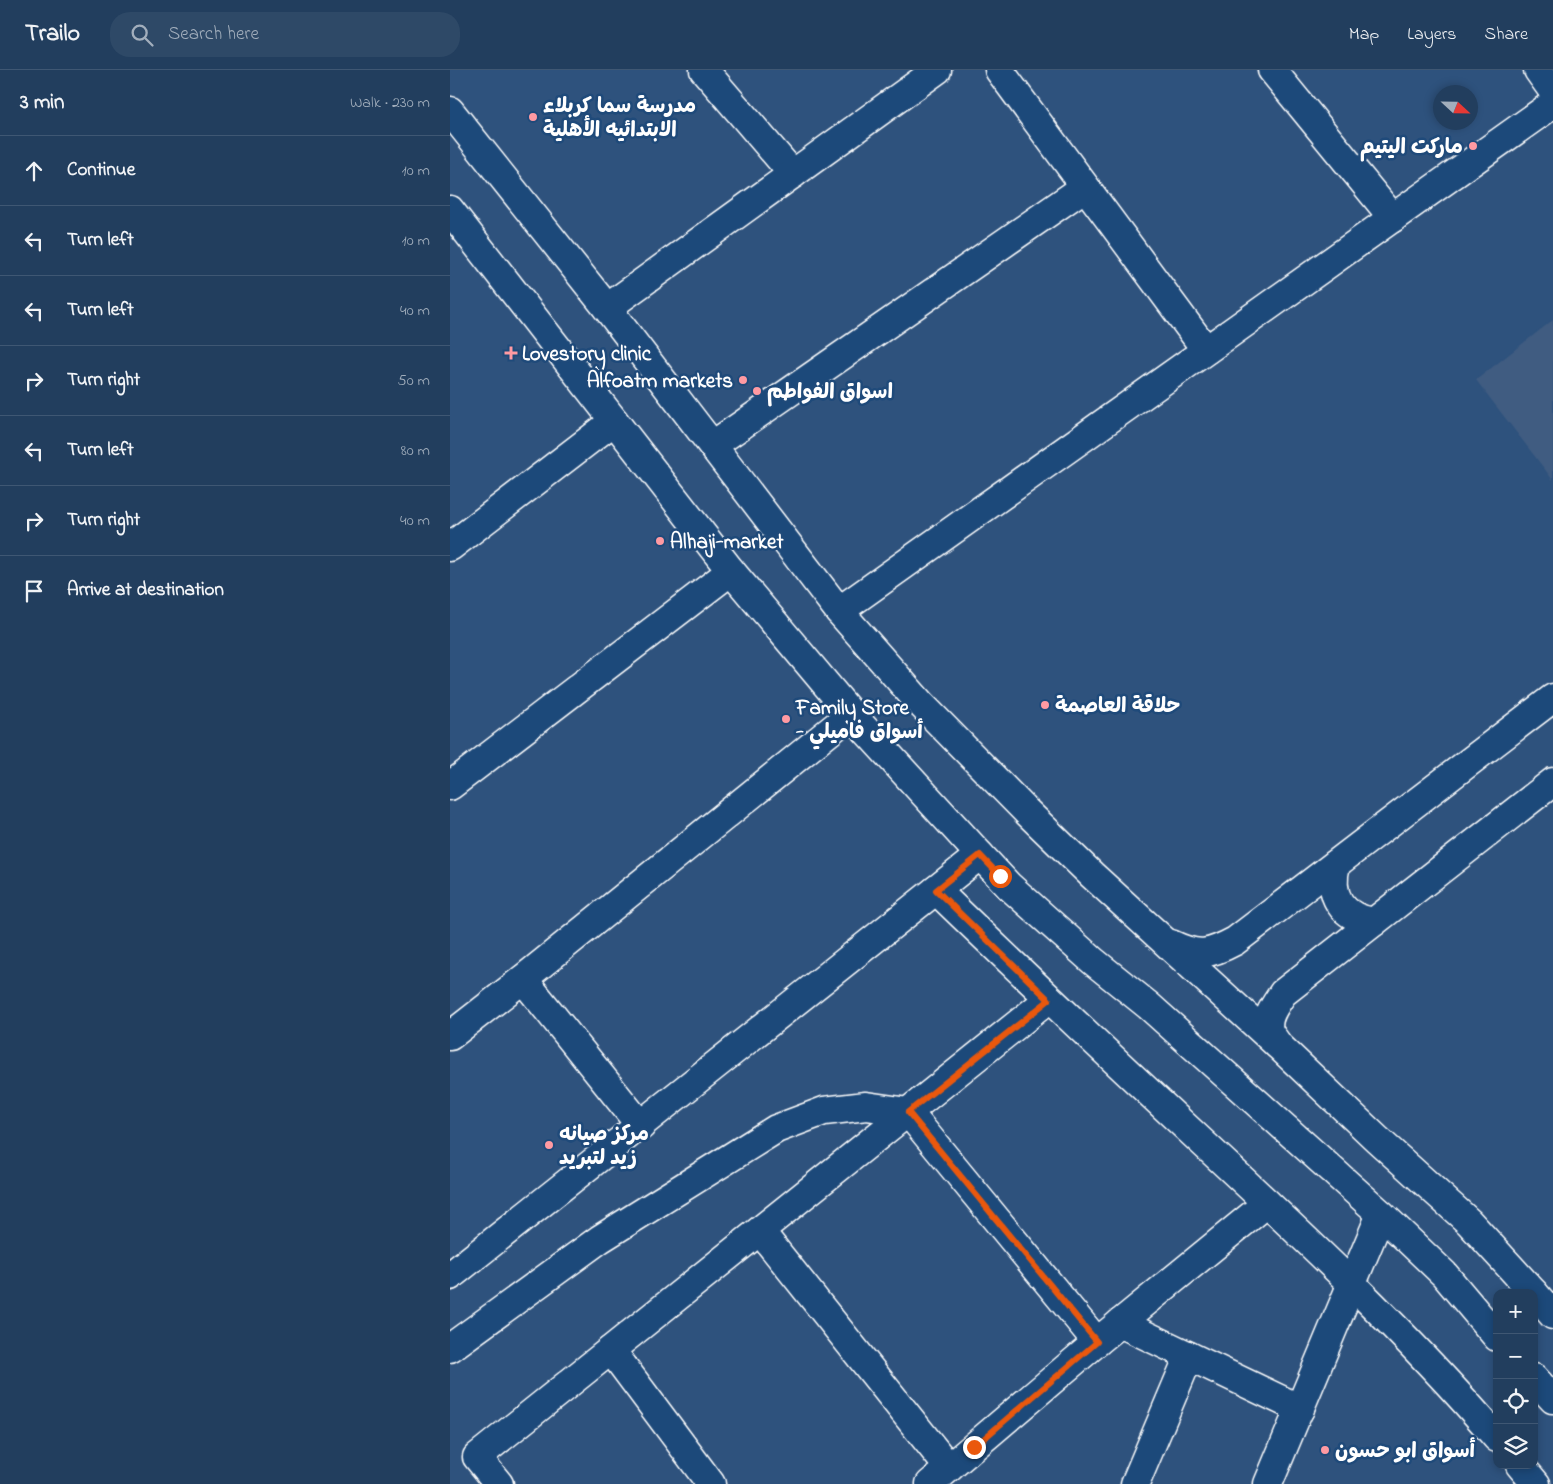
<!DOCTYPE html>
<meta charset="utf-8">
<style>
:root{--surface:#223e5e;--page:#2e4967;--text:#f1f3f6;--muted:#a2aebc;--line:#3f5773}
body{margin:0;font-family:"Indie Flower","Playpen Sans Arabic",sans-serif;background:var(--page);color:var(--text)}
.controls{position:absolute;right:15px;bottom:15px;display:grid;overflow:hidden;border-radius:10px;box-shadow:0 2px 8px #0003}
.controls button{width:45px;height:45px;display:grid;place-items:center;padding:0;border:0;border-bottom:1px solid var(--line);background:var(--surface);color:var(--text);font:25px sans-serif}
.compass{position:absolute;left:983px;top:15px;width:45px;height:45px;border-radius:50%;background:var(--surface);box-shadow:0 2px 8px #0003;rotate:112deg}
.stop{position:absolute;width:15px;height:15px;margin:-11px;border:4px solid #ea580c;border-radius:50%;background:#fff}
.stop.end{background:#ea580c;border-color:#fff;box-shadow:0 1px 5px #0008}
.list{margin:0;padding:0;list-style:none}
h2{display:flex;justify-content:space-between;align-items:center;height:65px;margin:0;padding:0 20px;font-size:21px}
h2 small{font-size:16px;font-weight:400;color:var(--muted)}
.list li{display:grid;grid-template-columns:32px 1fr auto;gap:15px;align-items:center;box-sizing:border-box;height:70px;padding:0 20px;border-top:1px solid var(--line)}
.list b{display:block;font-size:19px;white-space:nowrap}
.list em{font-size:16px;font-style:normal;color:var(--muted)}
.icon{flex:none;width:28px;height:28px;fill:none;stroke:currentColor;stroke-width:2;stroke-linecap:round;stroke-linejoin:round}
.map{position:relative;flex:none;width:1103px;height:1414px;overflow:hidden}
header{display:flex;align-items:center;gap:30px;box-sizing:border-box;height:70px;padding:0 25px;background:var(--surface);border-bottom:1px solid var(--line)}
header strong{font-size:24px}
nav{display:flex;gap:28px;margin-inline-start:auto;font-size:18px}
.search{width:350px;height:45px;background:var(--page);display:flex;align-items:center;gap:12px;box-sizing:border-box;padding:0 18px;border-radius:20px;color:var(--muted);font-size:19px}
main{display:flex}
aside{flex:1;background:var(--surface)}
.map>svg:first-child{display:block}
.built{fill:#405c81}
.lines{fill:none;stroke-linecap:round;stroke-linejoin:round}
.minor-casing{stroke:#fff;stroke-width:31}
.major-casing{stroke:#fff;stroke-width:31}
.minor{stroke:#1f4a7a;stroke-width:28}
.major{stroke:#1f4a7a;stroke-width:28}
.route{stroke:#ea580c;stroke-width:6}
.poi-dot{fill:#ff9aa2;stroke:#1f4a7a;stroke-width:2}
.labels{text-anchor:middle;stroke-width:5;stroke-linejoin:round;paint-order:stroke}
.poi-label{font-size:21px;font-weight:bold;fill:#fff;stroke:#1f4a7a;text-anchor:start}
</style>
<header>
<strong>Trailo</strong>
<div class="search"><svg class="icon" aria-label="search" viewBox="0 0 24 24"><circle cx="10" cy="10" r="6"/><path d="M15 15l6 6"/></svg>Search here</div>
<nav><a>Map</a><a>Layers</a><a>Share</a></nav>
</header>
<main>
<aside>
<h2>3 min<small>Walk · 230 m</small></h2>
<ul class="list">
<li><svg class="icon" aria-label="ahead" viewBox="0 0 24 24"><path d="M12 20V5M6 11l6-6 6 6"/></svg><div><b>Continue</b></div><em>10 m</em></li>
<li><svg class="icon" aria-label="left" viewBox="0 0 24 24"><path d="M17 20v-9H6M10 6l-5 5 5 5"/></svg><div><b>Turn left</b></div><em>10 m</em></li>
<li><svg class="icon" aria-label="left" viewBox="0 0 24 24"><path d="M17 20v-9H6M10 6l-5 5 5 5"/></svg><div><b>Turn left</b></div><em>40 m</em></li>
<li><svg class="icon" aria-label="right" viewBox="0 0 24 24"><path d="M7 20v-9h11M14 6l5 5-5 5"/></svg><div><b>Turn right</b></div><em>50 m</em></li>
<li><svg class="icon" aria-label="left" viewBox="0 0 24 24"><path d="M17 20v-9H6M10 6l-5 5 5 5"/></svg><div><b>Turn left</b></div><em>80 m</em></li>
<li><svg class="icon" aria-label="right" viewBox="0 0 24 24"><path d="M7 20v-9h11M14 6l5 5-5 5"/></svg><div><b>Turn right</b></div><em>40 m</em></li>
<li><svg class="icon" aria-label="arrive" viewBox="0 0 24 24"><path d="M6 21V4h12l-3 4 3 4H6"/></svg><div><b>Arrive at destination</b></div></li>
</ul>
</aside>
<div class="map">
<svg width="1103" height="1414" viewBox="0 0 1103 1414">
<rect width="100%" height="100%" fill="#2e527d"/>
<filter id="ink" filterUnits="userSpaceOnUse"><feTurbulence type="fractalNoise" baseFrequency=".02" numOctaves="2"/><feDisplacementMap in="SourceGraphic" scale="10" xChannelSelector="R" yChannelSelector="G"/><feConvolveMatrix kernelMatrix="1 2 1 2 8 2 1 2 1" color-interpolation-filters="sRGB"/></filter>
<g filter="url(#ink)">
<polygon class="built" points="1103,250 1103,410 1026,310"/>
<g class="lines">
<defs>
<g id="minor">
<polyline points="254,0 343,104"/>
<polyline points="549,0 756,280"/>
<polyline points="822,0 943,148"/>
<polyline points="1088,0 1103,21"/>
<polyline points="157,238 487,0"/>
<polyline points="263,375 635,117"/>
<polyline points="0,477 164,351"/>
<polyline points="389,541 1103,34"/>
<polyline points="0,716 281,501"/>
<path d="M486,820C574,905 663,989 752,1072C854,1167 956,1262 1047,1368"/>
<polyline points="73,909 191,1056"/>
<polyline points="0,966 73,909 401,644"/>
<polyline points="310,1161 499,1398"/>
<polyline points="0,1206 530,785"/>
<polyline points="670,1253 850,1339"/>
<polyline points="0,1278 150,1169 326,1059 374,1041 416,1036 458,1042 647,1272"/>
<polyline points="161,1280 261,1414"/>
<polyline points="1070,1395 1086,1414"/>
<polyline points="49,1414 27,1387 599,929"/>
<polyline points="480,1414 647,1272 817,1133"/>
<polyline points="685,1414 739,1286"/>
<polyline points="818,1414 931,1144"/>
</g>
<g id="major">
<polyline points="0,41 157,238 389,541 470,633 577,742 642,805 828,975 927,1069 1019,1152 1084,1223"/>
<polyline points="0,140 281,501 401,644 530,785 559,816 643,891 699,936 931,1144 994,1204 1047,1267"/>
<path d="M886,794C878,826 891,847 924,852"/>
<path d="M721,874C748,887 759,885 785,871L1103,628"/>
<path d="M828,975C826,971 821,966 819,961C815,947 826,934 833,923L1103,712"/>
<polyline points="1084,1223 1103,1245"/>
<polyline points="1084,1308 1103,1329"/>
</g>
</defs>
<use href="#minor" class="minor-casing"/>
<use href="#major" class="major-casing"/>
<use href="#minor" class="minor"/>
<use href="#major" class="major"/>
</g>
</g>
<g class="lines" filter="url(#ink)">
<polyline class="route" points="524,1377 647,1272 458,1042 599,930 486,820 530,785 550,806"/>
</g>
<g class="poi-dot">
<circle cx="83" cy="47" r="5"/>
<circle cx="1023" cy="76" r="5"/>
<path d="M58.5 275.5h5v5h5v5h-5v5h-5v-5h-5v-5h5z"/>
<circle cx="293" cy="310" r="5"/>
<circle cx="307" cy="321" r="5"/>
<circle cx="210" cy="471" r="5"/>
<circle cx="595" cy="635" r="5"/>
<circle cx="336" cy="649" r="5"/>
<circle cx="99" cy="1075" r="5"/>
<circle cx="875" cy="1380" r="5"/>
</g>
<g class="labels">
<g class="poi-label">
<text x="93" y="42">مدرسة سما كربلاء<tspan x="93" dy="24">الابتدائيه الأهلية</tspan></text>
<text x="1013" y="83" text-anchor="end">ماركت اليتيم</text>
<text x="72" y="290">Lovestory clinic</text>
<text x="283" y="317" text-anchor="end">Alfoatm markets</text>
<text x="317" y="328">اسواق الفواطم</text>
<text x="220" y="478">Alhaji-market</text>
<text x="605" y="642">حلاقة العاصمة</text>
<text x="346" y="644">Family Store<tspan x="346" dy="24">- أسواق فاميلي</tspan></text>
<text x="109" y="1070">مركز صيانه<tspan x="109" dy="24">زيد لتبريد</tspan></text>
<text x="885" y="1387">أسواق ابو حسون</text>
</g>
</g>
</svg>
<div class="controls">
<button>+</button>
<button>−</button>
<button><svg class="icon" aria-label="locate" viewBox="0 0 24 24"><circle cx="12" cy="12" r="6"/><path d="M12 2v4M12 18v4M2 12h4M18 12h4"/></svg></button>
<button><svg class="icon" aria-label="layers" viewBox="0 0 24 24"><path d="M12 4l9 5-9 5-9-5zM3 14l9 5 9-5"/></svg></button>
</div>
<svg class="compass" viewBox="-18 -18 36 36"><path d="M0-13l5 13h-10z" fill="#e53935"/><path d="M0 13l5-13h-10z" fill="#a2aebc"/></svg>
<div class="stop" style="left:550px;top:806px"></div>
<div class="stop end" style="left:524px;top:1377px"></div>
</div>
</main>
